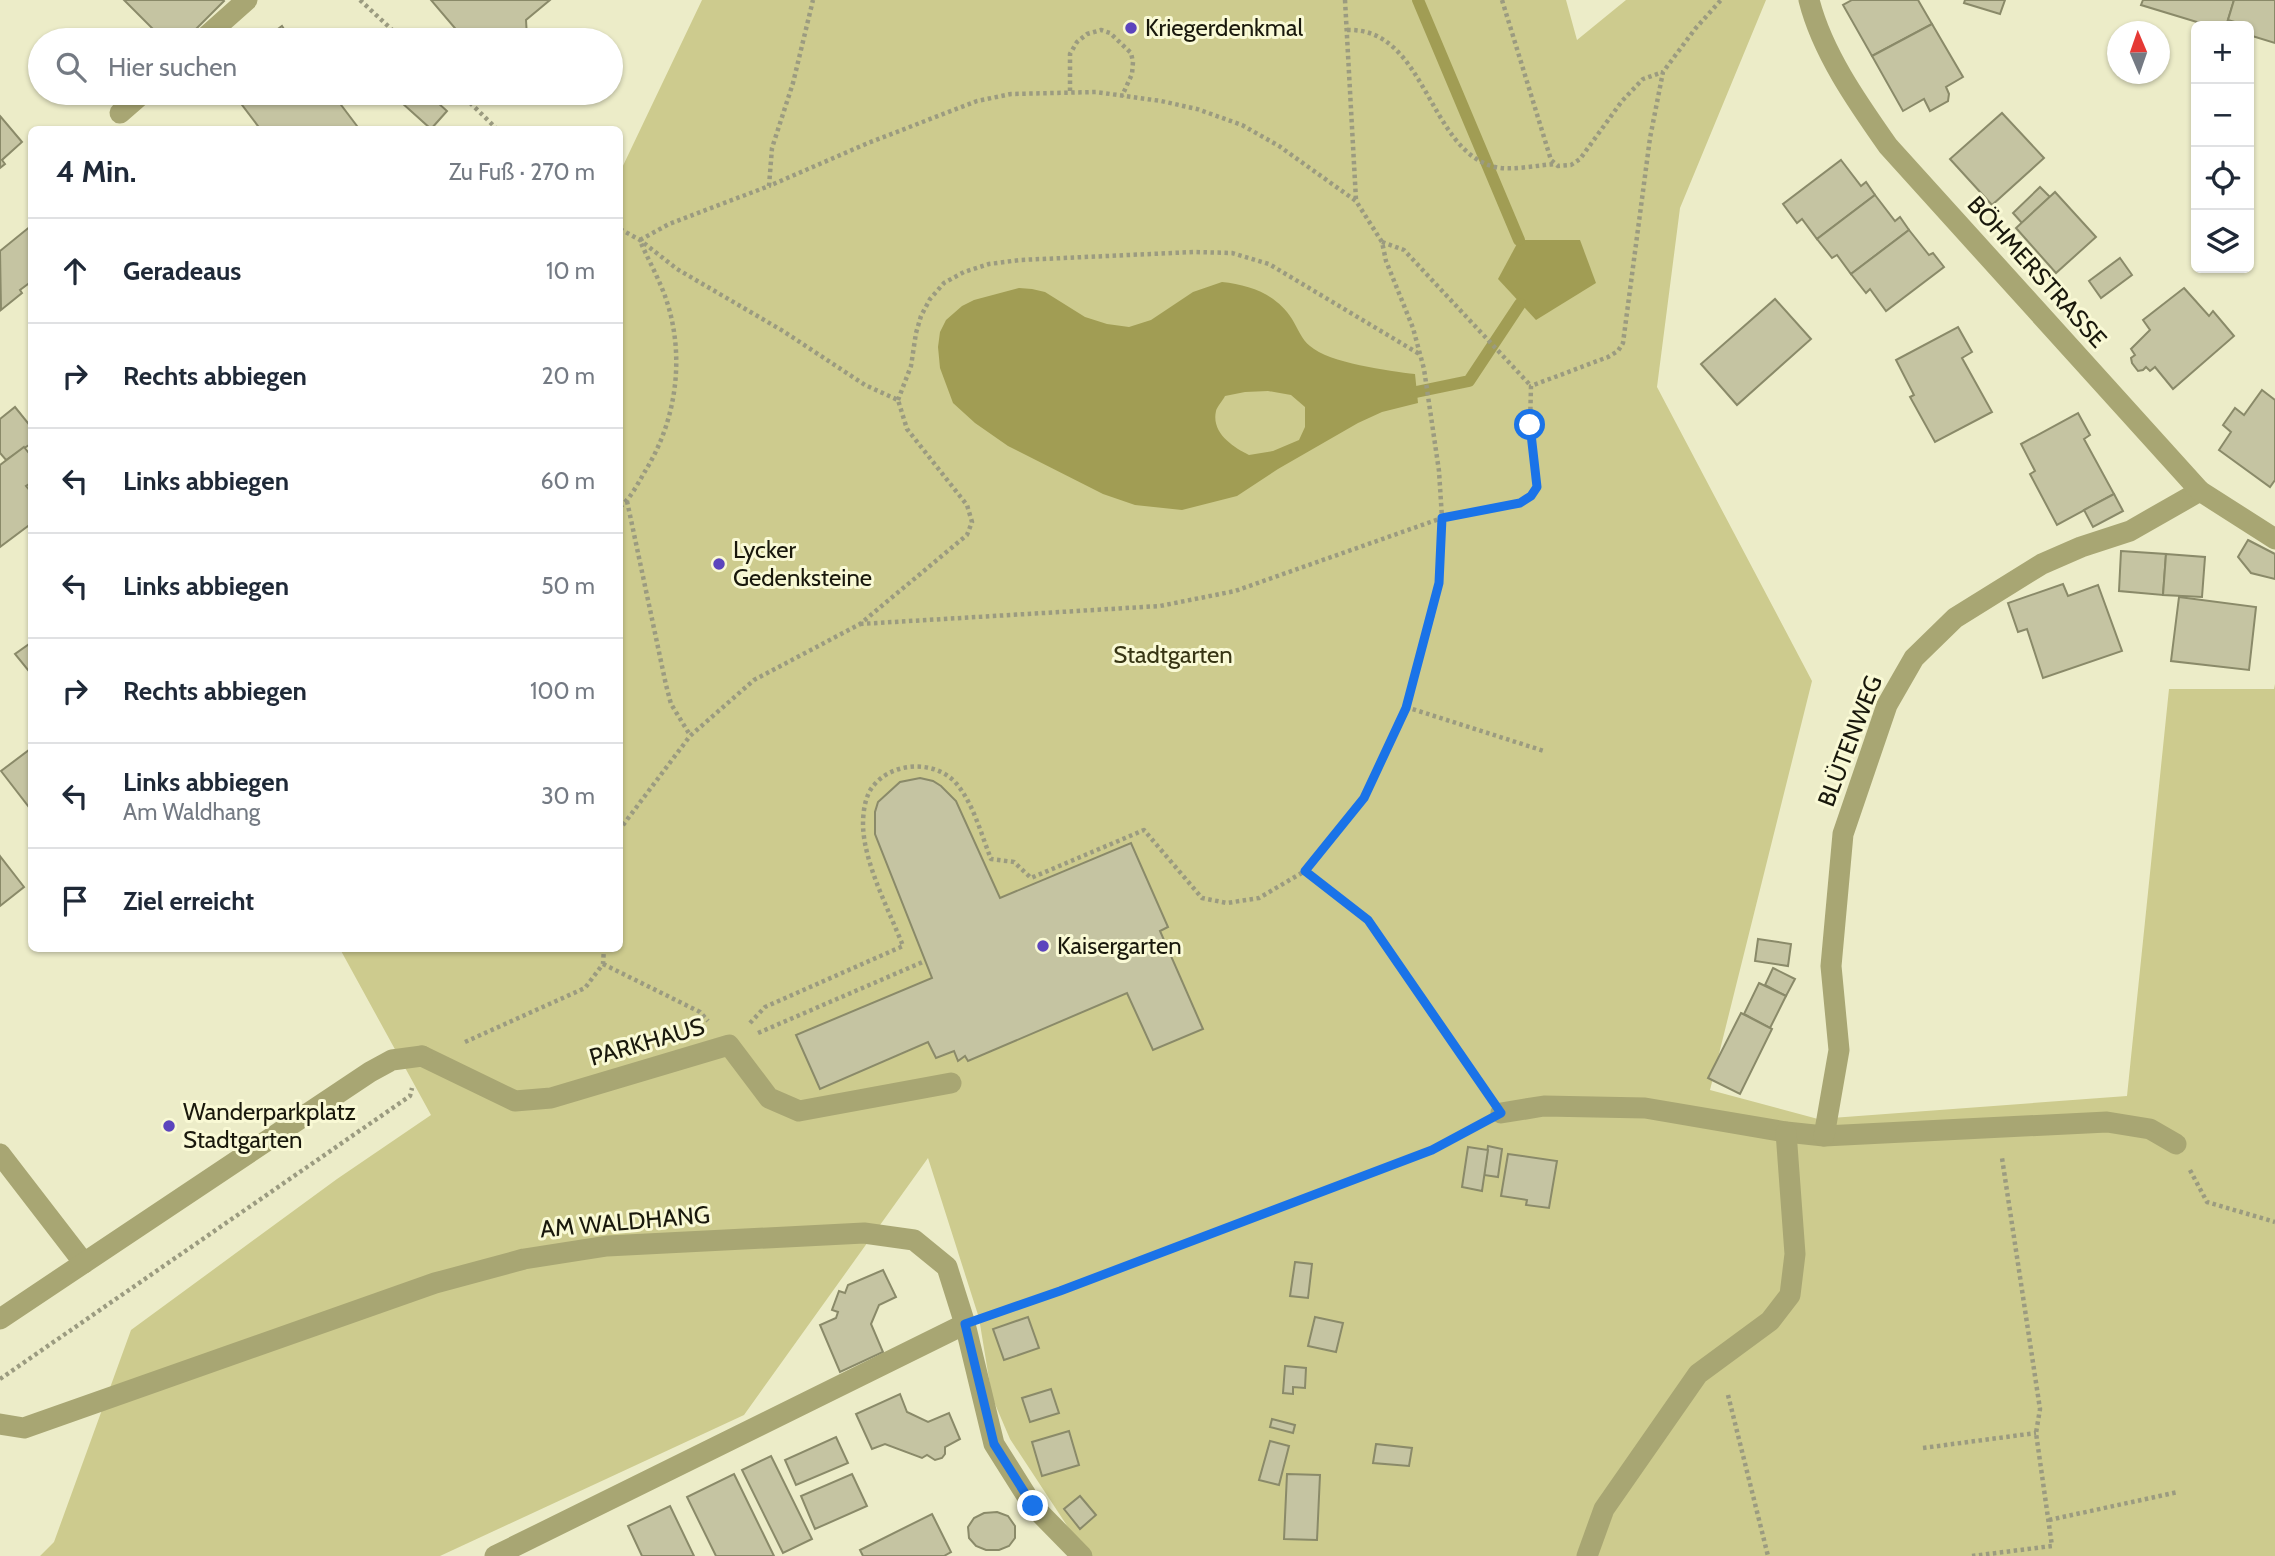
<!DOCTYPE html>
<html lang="de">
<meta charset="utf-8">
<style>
:root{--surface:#fff;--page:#f6f6f7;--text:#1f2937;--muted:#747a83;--line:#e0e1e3}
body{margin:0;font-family:Cabin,sans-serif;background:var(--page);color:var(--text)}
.controls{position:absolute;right:21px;top:21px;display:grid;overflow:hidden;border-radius:10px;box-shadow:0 2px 5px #0004}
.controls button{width:63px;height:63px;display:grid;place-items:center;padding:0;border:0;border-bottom:2px solid var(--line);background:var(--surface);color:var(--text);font:35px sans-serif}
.compass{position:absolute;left:2107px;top:21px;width:63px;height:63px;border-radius:50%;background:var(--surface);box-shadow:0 2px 5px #0004;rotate:358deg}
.stop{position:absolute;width:21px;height:21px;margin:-16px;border:5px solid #1a73e8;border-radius:50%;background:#fff}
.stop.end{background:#1a73e8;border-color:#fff;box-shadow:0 2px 7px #0008}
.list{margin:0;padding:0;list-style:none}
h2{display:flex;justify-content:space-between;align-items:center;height:91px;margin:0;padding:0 28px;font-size:30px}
h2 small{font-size:23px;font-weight:400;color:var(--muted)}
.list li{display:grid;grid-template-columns:46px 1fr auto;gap:21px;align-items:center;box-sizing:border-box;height:105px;padding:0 28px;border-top:2px solid var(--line)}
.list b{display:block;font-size:26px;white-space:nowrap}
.list p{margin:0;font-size:23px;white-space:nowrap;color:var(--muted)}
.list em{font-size:23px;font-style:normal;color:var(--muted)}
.icon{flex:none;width:38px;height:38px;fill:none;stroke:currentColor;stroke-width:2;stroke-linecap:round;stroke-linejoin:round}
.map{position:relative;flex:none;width:2275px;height:1556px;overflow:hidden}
.search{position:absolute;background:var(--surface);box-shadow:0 2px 5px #0004;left:28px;top:28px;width:595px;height:77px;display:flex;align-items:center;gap:18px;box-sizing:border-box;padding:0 24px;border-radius:38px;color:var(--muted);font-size:26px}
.panel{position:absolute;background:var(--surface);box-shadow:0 2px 5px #0004;left:28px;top:126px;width:595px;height:826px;border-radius:10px}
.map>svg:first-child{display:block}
.green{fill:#cdcb8e}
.water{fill:#a19d54;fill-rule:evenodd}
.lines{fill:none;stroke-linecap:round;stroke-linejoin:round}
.stream{stroke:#a19d54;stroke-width:12}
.building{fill:#c5c4a2;stroke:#8a8a69;stroke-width:2}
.path{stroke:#9b9b80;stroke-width:4.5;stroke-dasharray:3.5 3.5;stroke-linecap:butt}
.service{stroke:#a8a673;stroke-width:21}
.minor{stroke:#a8a673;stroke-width:21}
.route{stroke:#1a73e8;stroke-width:9}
.poi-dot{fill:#5c45bd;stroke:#f9f9d5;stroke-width:2.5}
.labels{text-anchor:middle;stroke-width:6;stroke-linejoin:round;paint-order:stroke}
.poi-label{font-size:24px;fill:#19180c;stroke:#f9f9d5;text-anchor:start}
.street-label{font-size:24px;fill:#19180c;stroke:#f9f9d5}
.park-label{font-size:24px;fill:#373514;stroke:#f9f9d5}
</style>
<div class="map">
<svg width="2275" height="1556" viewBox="0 0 2275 1556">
<rect width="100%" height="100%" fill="#ececc8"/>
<polygon class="green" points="702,0 1566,0 1577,40 1626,0 1766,0 1680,208 1657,387 1812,681 1710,1090 1818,1119 2127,1096 2169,689 2274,689 2275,684 2275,1556 1087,1556 1010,1439 992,1397 979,1318 928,1158 744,1415 440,1556 40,1556 54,1542 131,1330 337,1179 431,1115 340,949 620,948 620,172"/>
<g class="water">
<polygon points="1519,240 1580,240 1596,283 1536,320 1498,279"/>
<path d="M1222,282C1250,285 1276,294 1292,319C1297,327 1302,340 1310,346C1329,363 1389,371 1415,374L1418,403L1382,412L1358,423L1278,469L1237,496L1182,510L1135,505L1103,494L1008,446L975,423L953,403L940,368L938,347L940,332L946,320L962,306L974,300L1019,288L1032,289L1045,292L1085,317L1107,324L1129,327L1151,320L1193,292ZM1268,391L1291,395L1305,407V427L1299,440L1273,451L1249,455C1233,447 1211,433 1216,411C1217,407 1223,400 1225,396L1245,392Z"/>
</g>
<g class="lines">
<g class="stream">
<polyline points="1418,0 1519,240"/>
<polyline points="1416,392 1469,381 1520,304"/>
</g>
</g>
<g class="building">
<polygon points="124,0 223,0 224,1 185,40 152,40 150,39 156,32"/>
<polygon points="431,0 550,0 526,20 527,37 530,40 465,40"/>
<polygon points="1852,0 1918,0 1932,24 1872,56 1843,5"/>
<polygon points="1965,0 2005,0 2000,14 1964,3"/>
<polygon points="2143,0 2234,0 2226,26 2210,26 2141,5"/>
<polygon points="2234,0 2275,0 2275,43 2249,35 2251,27 2228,20"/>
<polygon points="1932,24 1963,77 1946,87 1949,94 1948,101 1930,111 1924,99 1903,111 1872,56"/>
<polygon points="282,26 291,40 263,40"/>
<polygon points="233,93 332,93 360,130 261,130"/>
<polygon points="412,93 427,93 447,111 431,129 402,103"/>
<polygon points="2002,113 2044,158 1992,205 1950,159"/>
<polygon points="0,116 22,142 2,160 5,164 0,168"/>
<polygon points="1841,160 1861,186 1866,182 1875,195 1817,239 1802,219 1797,223 1783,204"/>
<polygon points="2040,187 2050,197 2022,223 2013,213"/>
<polygon points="2055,192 2096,237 2056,273 2016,228"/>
<polygon points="1875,195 1895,221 1900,217 1909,230 1851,274 1837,255 1832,258 1817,239"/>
<polygon points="32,225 32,281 20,290 22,293 1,310 0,251"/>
<polygon points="1909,230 1929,255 1933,253 1944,267 1886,311 1870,289 1866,293 1851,274"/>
<polygon points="2120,258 2132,275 2101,298 2089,281"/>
<polygon points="2184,288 2209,316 2213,311 2234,336 2173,389 2155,367 2150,371 2146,367 2143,370 2138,371 2132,363 2131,358 2135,355 2131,349 2150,330 2143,320"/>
<polygon points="1775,299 1811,339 1737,405 1701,364"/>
<polygon points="1958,327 1972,352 1962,358 1992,412 1935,442 1910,397 1914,395 1896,360"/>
<polygon points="2262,390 2275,400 2275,480 2270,487 2219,450 2231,432 2223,425 2235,408 2244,415"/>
<polygon points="15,407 32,428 32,443 6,460 0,453 0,419"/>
<polygon points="2078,413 2090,435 2084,439 2114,494 2057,525 2030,474 2035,471 2021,444"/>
<polygon points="24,447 32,457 32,482 26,486 32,493 32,523 0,547 0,465"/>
<polygon points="2114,494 2123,511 2093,527 2084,510"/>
<polygon points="2248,540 2275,554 2275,579 2251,573 2238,557"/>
<polygon points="2121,551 2166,554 2163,595 2119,591"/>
<polygon points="2166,554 2205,557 2202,597 2163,595"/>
<polygon points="2063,584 2068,596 2098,585 2122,651 2043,678 2027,629 2018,632 2008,603"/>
<polygon points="2179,597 2256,607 2249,670 2171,661"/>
<polygon points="32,642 32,675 15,654"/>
<polygon points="29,750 32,754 32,811 1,771"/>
<polygon points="920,778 933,781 941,786 956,801 1000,898 1131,843 1168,927 1160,931 1203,1029 1153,1050 1127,993 968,1061 965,1056 958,1061 954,1051 936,1058 928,1042 820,1089 796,1035 932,978 875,834 875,812 878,802 900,782"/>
<polygon points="0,856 24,887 0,906"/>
<polygon points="1758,939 1791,944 1788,966 1755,961"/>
<polygon points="1773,968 1795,979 1786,996 1765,985"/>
<polygon points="1759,983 1786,996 1770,1028 1744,1014"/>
<polygon points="1741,1013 1772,1029 1740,1094 1708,1078"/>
<polygon points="1488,1146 1502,1149 1498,1177 1484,1175"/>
<polygon points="1468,1147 1488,1150 1482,1191 1462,1187"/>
<polygon points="1508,1154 1557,1161 1549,1208 1526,1205 1527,1200 1501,1196"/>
<polygon points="1295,1262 1312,1264 1308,1298 1290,1296"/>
<polygon points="883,1270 896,1297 879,1305 871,1324 883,1352 840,1372 820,1325 836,1318 838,1312 832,1310 839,1291 845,1293 848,1285"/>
<polygon points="1028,1317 1039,1348 1004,1360 993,1329"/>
<polygon points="1315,1317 1343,1323 1336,1352 1308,1346"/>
<polygon points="1285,1366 1306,1368 1305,1388 1293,1387 1293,1394 1283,1393"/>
<polygon points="1051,1389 1059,1413 1030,1422 1022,1398"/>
<polygon points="900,1394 907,1412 928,1422 949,1413 960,1439 945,1447 945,1454 942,1458 935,1460 927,1455 922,1458 885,1444 872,1449 856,1414"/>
<polygon points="1272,1419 1295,1425 1293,1433 1270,1427"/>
<polygon points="1069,1431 1079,1465 1042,1476 1032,1442"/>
<polygon points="836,1437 848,1463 796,1485 785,1460"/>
<polygon points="1270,1441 1289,1446 1279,1485 1259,1480"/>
<polygon points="1376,1444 1412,1448 1409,1466 1373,1463"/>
<polygon points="771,1456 812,1539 783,1553 742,1470"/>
<polygon points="734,1474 774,1556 716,1556 687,1497"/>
<polygon points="852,1474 867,1506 815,1529 801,1496"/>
<polygon points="1287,1474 1320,1475 1317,1540 1284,1539"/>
<polygon points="1080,1496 1096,1515 1080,1529 1064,1509"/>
<polygon points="670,1506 694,1556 642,1556 628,1526"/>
<polygon points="997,1512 1008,1516 1015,1526 1015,1538 1009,1546 999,1550 986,1550 976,1546 969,1538 968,1527 974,1518 984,1513"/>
<polygon points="932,1514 951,1552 944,1556 863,1556 860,1550"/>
</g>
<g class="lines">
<g class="path">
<polyline points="360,0 403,40"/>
<polyline points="1345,0 1356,200"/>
<polyline points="1502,0 1551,160 1558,166 1571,165 1580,159 1622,101 1643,79 1663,72"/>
<path d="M1347,30C1426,27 1428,151 1495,167C1511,171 1539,165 1555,164"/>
<polyline points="1070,91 1070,54 1077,42 1087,34 1101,30 1110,33 1131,53 1133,62 1132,74 1122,96"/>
<polyline points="460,93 498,130"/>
<polyline points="620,229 640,240 677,269 783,331 865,385 898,400 907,429 967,505 972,522 967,535 860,624 754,680 690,736 620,829"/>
<polyline points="640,240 669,224 769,186 772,148 793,83 813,0"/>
<polyline points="1382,242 1404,250 1531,386"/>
<polyline points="898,400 911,366 916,333 921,316 930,299 944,283 964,272 989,264 1020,260 1194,252 1232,253 1269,264 1421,355"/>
<polyline points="627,501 666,685 671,704 690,735"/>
<path d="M620,507C632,497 639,481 647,468C678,416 685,352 665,296C658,277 648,259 640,241"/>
<polyline points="860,624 1160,606 1235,591 1442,518 1520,503 1531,496 1537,487 1530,425 1531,386 1608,357 1618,351 1623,343 1650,138 1663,72 1695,29 1721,0"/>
<polyline points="1406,707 1544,751"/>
<polyline points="1305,871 1368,920 1485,1090"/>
<polyline points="603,964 700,1012 708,1021"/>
<path d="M750,1023L765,1007L903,946C889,910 864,864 863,825C863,812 865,795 874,785C893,762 934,760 955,782C973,802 981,834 991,859L1014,862L1031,878L1144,830L1202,898L1227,903L1259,898L1305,871L1364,798L1406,707L1432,617L1439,583L1442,518L1439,471L1424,369L1413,328L1386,261L1382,242L1356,201L1279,146L1242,125L1197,109L1161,101L1096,92L1011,94L977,101L868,143L769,186"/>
<polyline points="758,1033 925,961"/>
<polyline points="465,1042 585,988 603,964 604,948"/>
<polyline points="2190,1170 2207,1202 2275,1222"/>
<polyline points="994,1314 1432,1150 1474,1127"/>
<polyline points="0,1379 410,1096 412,1088"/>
<polyline points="1728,1395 1768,1556"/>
<polyline points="1923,1448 2036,1433"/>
<polyline points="2049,1520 2178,1492"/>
<polyline points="1972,1556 2052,1546 2036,1433 2040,1409 2002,1158"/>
</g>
<g class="service">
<polyline points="202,40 247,0"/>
<polyline points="120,113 143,93"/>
<polyline points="422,1056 515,1101 551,1098 729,1045 769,1098 799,1111 951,1083"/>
<polyline points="1501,1113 1544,1106 1645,1108 1786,1132 1824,1136 2107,1122 2150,1129 2176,1144"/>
<polyline points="1824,1136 1839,1050 1831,966 1843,834 1887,705 1914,658 1955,618 2042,564 2081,547 2130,531 2200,491"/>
<polyline points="0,1424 24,1428 435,1283 524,1259 607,1246 864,1233 914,1240 947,1267 965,1324 994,1444 1033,1506 1082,1556"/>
<polyline points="495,1556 965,1324"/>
<polyline points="1587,1556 1604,1509 1698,1374 1770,1321 1790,1295 1795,1254 1786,1132"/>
</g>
<g class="minor">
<path d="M1809,0C1822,52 1857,102 1888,146L2200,491L2275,539"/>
<polyline points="0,1154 84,1263"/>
<polyline points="0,1319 370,1072 392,1060 422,1056"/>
</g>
</g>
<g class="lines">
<polyline class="route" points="1033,1506 994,1444 965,1324 1060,1291 1432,1150 1501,1113 1368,920 1305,871 1364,798 1406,708 1439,583 1442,518 1520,503 1531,496 1537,487 1530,425"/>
</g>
<g class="poi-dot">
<circle cx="1131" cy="28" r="7"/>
<circle cx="719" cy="564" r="7"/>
<circle cx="1043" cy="946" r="7"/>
<circle cx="169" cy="1126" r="7"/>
</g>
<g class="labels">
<g class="poi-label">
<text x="1145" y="36">Kriegerdenkmal</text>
<text x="733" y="558">Lycker<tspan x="733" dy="28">Gedenksteine</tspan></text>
<text x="1057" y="954">Kaisergarten</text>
<text x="183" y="1120">Wanderparkplatz<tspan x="183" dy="28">Stadtgarten</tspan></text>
</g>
<g class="street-label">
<text transform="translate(2037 272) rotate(48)" y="8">BÖHMERSTRASSE</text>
<text transform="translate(1850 741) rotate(-69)" y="8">BLÜTENWEG</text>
<text transform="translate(647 1042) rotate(-16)" y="8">PARKHAUS</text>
<text transform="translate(625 1222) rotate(-5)" y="8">AM WALDHANG</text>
</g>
<g class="park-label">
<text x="1173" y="663">Stadtgarten</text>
</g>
</g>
</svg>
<div class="controls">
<button>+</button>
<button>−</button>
<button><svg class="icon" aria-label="locate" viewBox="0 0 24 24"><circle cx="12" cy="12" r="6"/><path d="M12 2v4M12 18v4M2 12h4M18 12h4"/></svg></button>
<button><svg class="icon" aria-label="layers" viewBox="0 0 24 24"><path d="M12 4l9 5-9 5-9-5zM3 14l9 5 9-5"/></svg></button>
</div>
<svg class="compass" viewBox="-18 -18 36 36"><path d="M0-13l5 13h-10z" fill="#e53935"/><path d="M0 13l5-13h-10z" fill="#747a83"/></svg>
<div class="stop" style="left:1530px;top:425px"></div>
<div class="stop end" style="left:1033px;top:1506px"></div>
<div class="search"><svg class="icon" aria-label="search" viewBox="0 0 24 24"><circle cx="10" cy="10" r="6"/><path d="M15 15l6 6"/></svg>Hier suchen</div>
<section class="panel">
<h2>4 Min.<small>Zu Fuß · 270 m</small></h2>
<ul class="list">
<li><svg class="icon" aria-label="ahead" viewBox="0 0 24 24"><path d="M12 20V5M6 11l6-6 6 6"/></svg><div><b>Geradeaus</b></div><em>10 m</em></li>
<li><svg class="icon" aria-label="right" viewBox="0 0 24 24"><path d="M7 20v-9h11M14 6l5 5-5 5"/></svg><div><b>Rechts abbiegen</b></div><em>20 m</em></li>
<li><svg class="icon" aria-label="left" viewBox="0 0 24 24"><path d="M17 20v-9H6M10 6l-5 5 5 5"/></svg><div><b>Links abbiegen</b></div><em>60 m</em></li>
<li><svg class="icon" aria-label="left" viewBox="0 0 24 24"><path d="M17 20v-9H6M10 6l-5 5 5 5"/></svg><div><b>Links abbiegen</b></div><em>50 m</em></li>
<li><svg class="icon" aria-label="right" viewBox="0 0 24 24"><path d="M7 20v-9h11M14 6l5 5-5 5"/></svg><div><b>Rechts abbiegen</b></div><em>100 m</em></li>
<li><svg class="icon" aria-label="left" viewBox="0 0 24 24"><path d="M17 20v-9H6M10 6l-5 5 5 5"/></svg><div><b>Links abbiegen</b><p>Am Waldhang</p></div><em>30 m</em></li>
<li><svg class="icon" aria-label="arrive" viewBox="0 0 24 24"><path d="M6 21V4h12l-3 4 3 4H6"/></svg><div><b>Ziel erreicht</b></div></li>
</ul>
</section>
</div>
